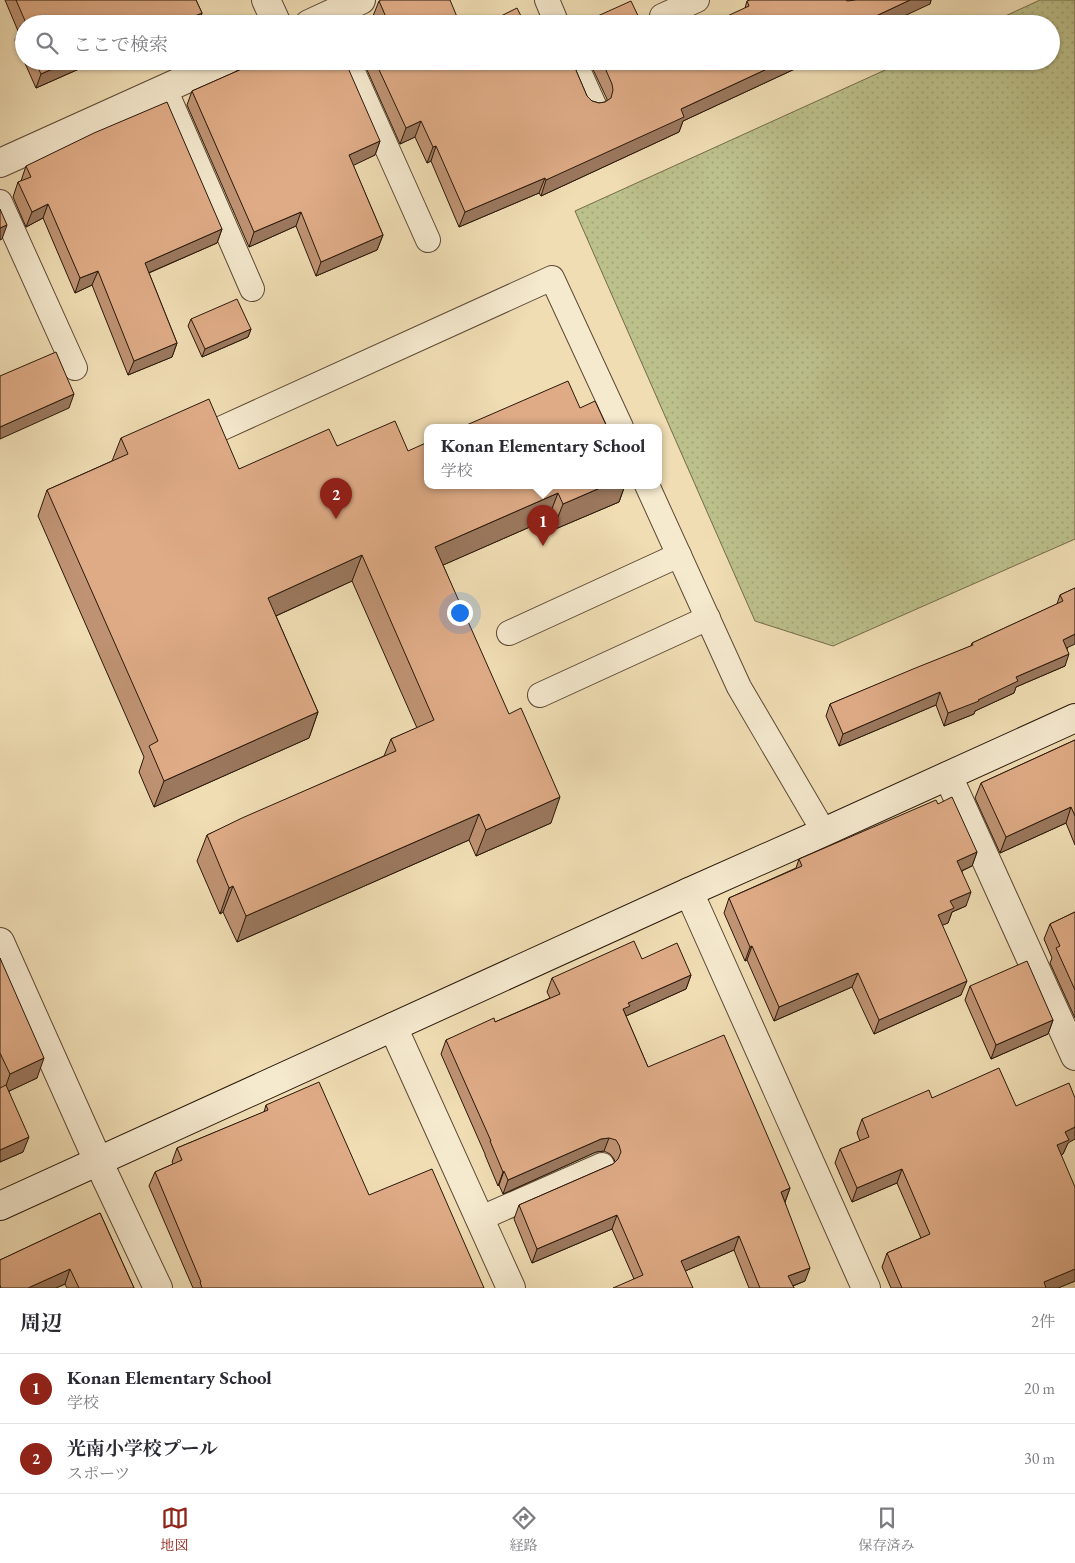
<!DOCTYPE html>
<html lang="ja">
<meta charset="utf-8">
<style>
:root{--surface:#fff;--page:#f7f7f7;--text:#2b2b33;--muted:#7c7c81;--line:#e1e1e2;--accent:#8f2418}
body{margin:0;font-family:"EB Garamond","Noto Serif JP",serif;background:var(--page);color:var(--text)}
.you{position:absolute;left:459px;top:612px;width:18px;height:18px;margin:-12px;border:4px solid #fff;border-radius:50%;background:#1a73e8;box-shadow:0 0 0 8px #1a73e833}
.badge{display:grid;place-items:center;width:32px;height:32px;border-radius:50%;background:var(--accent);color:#fff;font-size:16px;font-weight:700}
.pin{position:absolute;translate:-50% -41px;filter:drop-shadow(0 1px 2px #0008)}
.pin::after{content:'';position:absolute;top:26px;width:18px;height:15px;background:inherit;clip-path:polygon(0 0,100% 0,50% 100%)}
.popup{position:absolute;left:424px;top:424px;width:238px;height:65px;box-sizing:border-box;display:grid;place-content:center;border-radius:10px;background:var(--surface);filter:drop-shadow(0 1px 4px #0005);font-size:16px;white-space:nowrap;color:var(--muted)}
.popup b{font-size:19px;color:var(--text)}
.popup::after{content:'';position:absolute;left:50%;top:100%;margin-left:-10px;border:10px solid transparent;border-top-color:var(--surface)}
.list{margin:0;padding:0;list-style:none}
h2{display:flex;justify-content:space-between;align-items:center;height:65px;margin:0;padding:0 20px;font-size:21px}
h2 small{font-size:16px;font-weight:400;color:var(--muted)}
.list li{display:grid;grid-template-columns:32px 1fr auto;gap:15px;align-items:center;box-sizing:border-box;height:70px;padding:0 20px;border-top:1px solid var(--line)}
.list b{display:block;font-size:19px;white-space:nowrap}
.list p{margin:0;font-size:16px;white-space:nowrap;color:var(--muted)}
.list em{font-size:16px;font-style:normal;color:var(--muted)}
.icon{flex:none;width:28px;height:28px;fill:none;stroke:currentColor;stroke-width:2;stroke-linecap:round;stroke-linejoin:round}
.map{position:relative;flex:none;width:1075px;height:1288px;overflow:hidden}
.search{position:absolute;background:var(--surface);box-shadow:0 1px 4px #0004;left:15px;right:15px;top:15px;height:55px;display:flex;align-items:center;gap:12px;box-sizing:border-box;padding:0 18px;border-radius:28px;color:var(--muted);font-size:19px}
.sheet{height:205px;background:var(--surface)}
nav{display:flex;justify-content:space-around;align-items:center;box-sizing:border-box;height:70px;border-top:1px solid var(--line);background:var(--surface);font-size:14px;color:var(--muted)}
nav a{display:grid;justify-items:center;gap:2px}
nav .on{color:var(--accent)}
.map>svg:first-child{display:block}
.park{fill:url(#park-dots);stroke:#736c4a}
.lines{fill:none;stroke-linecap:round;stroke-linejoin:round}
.lane-casing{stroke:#5c4934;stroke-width:26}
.street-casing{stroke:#5c4934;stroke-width:30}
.secondary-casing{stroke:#2a1809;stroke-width:30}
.lane{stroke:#f5e9ce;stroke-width:24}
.street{stroke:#f5e9ce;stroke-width:28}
.secondary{stroke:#f5e9ce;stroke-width:28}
.wall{fill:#bf9373;stroke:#2a1809}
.shaded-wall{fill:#9b785e;stroke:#2a1809}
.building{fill:#deab86;stroke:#2a1809}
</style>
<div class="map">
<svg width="1075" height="1288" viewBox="0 0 1075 1288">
<defs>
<pattern id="park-dots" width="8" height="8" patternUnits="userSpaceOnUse" patternTransform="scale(1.25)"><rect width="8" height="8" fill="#bcc08b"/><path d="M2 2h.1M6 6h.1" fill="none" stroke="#a2a477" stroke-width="1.8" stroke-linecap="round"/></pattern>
</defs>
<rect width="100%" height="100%" fill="#f0ddb4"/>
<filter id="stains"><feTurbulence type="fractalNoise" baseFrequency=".004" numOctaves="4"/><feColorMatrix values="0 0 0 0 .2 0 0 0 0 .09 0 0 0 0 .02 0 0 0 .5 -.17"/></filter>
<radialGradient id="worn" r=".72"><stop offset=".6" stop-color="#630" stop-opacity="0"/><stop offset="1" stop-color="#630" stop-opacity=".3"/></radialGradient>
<polygon class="park" points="1040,0 1075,0 1075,539 833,646 755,621 575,211 905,61 1051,61 1051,24 988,24"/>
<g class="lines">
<defs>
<g id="lane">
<polyline points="547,0 557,24"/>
<polyline points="662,16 697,0"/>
<polyline points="348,61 428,240"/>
<polyline points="574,61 594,105"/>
<polyline points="165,89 252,289"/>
<polyline points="0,202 75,368"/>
<polyline points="220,429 552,278 621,427"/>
<polyline points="647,485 739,687 824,832"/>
<polyline points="509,633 679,555"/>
<polyline points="540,695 708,618"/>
<polyline points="479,1219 602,1165"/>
</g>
<g id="street">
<polyline points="266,0 277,24"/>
<polyline points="309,24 361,0"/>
<polyline points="0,163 226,61"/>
<polyline points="948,776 1075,1056"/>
<polyline points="689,892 866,1288"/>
<polyline points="0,942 98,1161 158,1288"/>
<polyline points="393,1027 511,1288"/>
</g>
<polyline id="secondary" points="0,1206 689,892 824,832 1075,718"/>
</defs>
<use href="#lane" class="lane-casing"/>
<use href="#street" class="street-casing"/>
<use href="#secondary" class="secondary-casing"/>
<use href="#lane" class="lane"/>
<use href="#street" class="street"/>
<use href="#secondary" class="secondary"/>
</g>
<g class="wall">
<polygon points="5,0 196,0 202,13 198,24 24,24 24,61 15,40 18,31"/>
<polygon points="856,0 931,0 930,4 745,8 747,1 847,1"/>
<polygon points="379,1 460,24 377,24 373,16"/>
<polygon points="591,19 642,24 589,24"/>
<polygon points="24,61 97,61 36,88"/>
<polygon points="363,61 572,61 587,96 592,101 599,103 605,102 607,101 607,99 589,61 812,61 683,121 679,132 541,196 539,193 459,227 431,161 427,163 415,137 400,144"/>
<polygon points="252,62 380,141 375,155 353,165 383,235 377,250 316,276 296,226 249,247 187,105 192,91 251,65"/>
<polygon points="26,166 222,229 217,243 149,273 177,343 172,357 128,375 92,285 75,293 43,218 26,227 13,197 18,182 21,181"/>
<polygon points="191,319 251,329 248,337 202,357 188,326"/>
<polygon points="121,438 239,469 337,446 408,451 428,485 625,485 619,502 553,530 548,519 443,565 551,823 476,856 469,840 237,942 223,912 220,914 197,861 207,835 384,756 391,739 417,728 352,581 276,616 318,712 309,738 154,807 139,772 144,757 38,516 47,490 112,461"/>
<polygon points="1075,588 1065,666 1016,687 1014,693 975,711 974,714 944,726 936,705 839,746 826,716 830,704 971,646 972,643 1057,604 1060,595"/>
<polygon points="1075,740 1075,845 1066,823 1000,853 975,798 981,783"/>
<polygon points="938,804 977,852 972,866 962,871 966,906 952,912 948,923 942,925 961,995 874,1034 852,987 774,1021 747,960 745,961 724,913 729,898 796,868 799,859"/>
<polygon points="1075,912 1075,1018 1050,963 1052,958 1044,939 1050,924"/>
<polygon points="0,958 37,1078 9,1091 23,1152 0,1162"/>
<polygon points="642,959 691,975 686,989 626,1016 648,1067 790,1188 785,1202 805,1281 793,1286 794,1288 749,1288 734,1250 685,1271 634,1279 612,1229 532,1263 514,1219 519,1205 613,1164 615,1162 614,1159 610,1154 604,1151 596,1152 503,1194 499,1185 498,1186 485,1155 485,1154 441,1054 446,1040 495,1022 550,998 547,992 552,978"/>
<polygon points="970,986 1053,1020 1048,1034 991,1059 965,1000"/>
<polygon points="932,1098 1016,1106 1068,1143 1063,1154 1061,1155 1075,1281 1058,1288 891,1288 882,1267 887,1253 921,1238 897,1183 852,1202 835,1163 840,1149 860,1141 857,1133 862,1119"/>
<polygon points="266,1105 369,1195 484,1288 193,1288 149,1186 155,1172 173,1164 172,1162 177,1148 264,1112"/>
<polygon points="100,1213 134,1288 67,1288 65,1284 56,1288 0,1288 0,1260"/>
</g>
<g class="shaded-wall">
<polygon points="910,0 931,0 930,4 887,24 859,24"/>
<polygon points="202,13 198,24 176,24"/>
<polygon points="70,61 97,61 36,88 41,74"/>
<polygon points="784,61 812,61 683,121 679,132 541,196 546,180 681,109"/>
<polygon points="421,121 415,137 400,144 406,128"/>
<polygon points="380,141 375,155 344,170 349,155"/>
<polygon points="436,146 431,161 427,163 433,147"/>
<polygon points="545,178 539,193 459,227 465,212"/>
<polygon points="48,204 43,218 26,227 32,212"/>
<polygon points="301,212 296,226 249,247 254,232"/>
<polygon points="7,225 2,239 0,240 0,228"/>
<polygon points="222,229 217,243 139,277 145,263"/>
<polygon points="383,235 377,250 316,276 321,262"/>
<polygon points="98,271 92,285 75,293 80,278"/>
<polygon points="251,329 248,337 202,357 205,349"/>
<polygon points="177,343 172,357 128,375 134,361"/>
<polygon points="74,394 69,408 0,439 0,427"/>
<polygon points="607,485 625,485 619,502 553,530 563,504"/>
<polygon points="558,493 548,519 425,573 435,547"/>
<polygon points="362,555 352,581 258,624 268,598"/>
<polygon points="1075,634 1075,644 1058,652 1063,640"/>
<polygon points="1069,654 1065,666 1016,687 1014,693 975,711 974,714 944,726 948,713 978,700 1016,677"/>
<polygon points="940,692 936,705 839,746 843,734"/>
<polygon points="318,712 309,738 154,807 164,781"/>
<polygon points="560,797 551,823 476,856 486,830"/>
<polygon points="1071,807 1066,823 1000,853 1006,837"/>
<polygon points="479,814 469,840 237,942 246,916"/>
<polygon points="977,852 972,866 952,875 957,861"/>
<polygon points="233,886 223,912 220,914 229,888"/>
<polygon points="971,892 966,906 952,912 948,923 933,929 938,915 950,901"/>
<polygon points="752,946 747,960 745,961 750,947"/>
<polygon points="858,973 852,987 774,1021 779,1007"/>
<polygon points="691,975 686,989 626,1016 623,1009 628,1003"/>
<polygon points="967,981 961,995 874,1034 879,1020"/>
<polygon points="1053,1020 1048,1034 991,1059 996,1045"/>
<polygon points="44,1058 37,1078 3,1094 10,1074"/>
<polygon points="1075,1127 1075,1139 1068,1143 1063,1154 1051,1159 1057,1145 1065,1132"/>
<polygon points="29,1137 23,1152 0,1162 0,1150"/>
<polygon points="609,1138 604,1151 596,1152 503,1194 508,1180 601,1139"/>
<polygon points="902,1169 897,1183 852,1202 857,1188"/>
<polygon points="504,1171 499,1185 498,1186 503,1172"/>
<polygon points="790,1188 785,1202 781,1192"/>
<polygon points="617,1215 612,1229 532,1263 537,1249"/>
<polygon points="739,1236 734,1250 676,1275 681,1261"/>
<polygon points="810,1268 805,1281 787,1288 788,1276"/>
<polygon points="70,1269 65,1284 56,1288 28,1288"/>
<polygon points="1075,1269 1075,1281 1058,1288 1042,1288 1044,1282"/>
</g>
<g class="building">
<polygon points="16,0 196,0 202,13 176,24 26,24 26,23"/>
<polygon points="381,0 450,0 460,24 389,24 379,1"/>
<polygon points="750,0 846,0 847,1 856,0 910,0 859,24 710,24 749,6 747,1"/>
<polygon points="631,1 642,24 593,24 591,19"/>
<polygon points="517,8 525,24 485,24"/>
<polygon points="24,25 24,35 20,26"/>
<polygon points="35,61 70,61 41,74"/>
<polygon points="253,61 345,61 380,141 349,155 383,235 321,262 301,212 254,232 192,91 253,64 252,62"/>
<polygon points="375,61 572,61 587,96 592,101 599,103 605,102 611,98 613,90 612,84 602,61 784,61 681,109 684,117 546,180 545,178 465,212 436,146 433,147 421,121 406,128"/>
<polygon points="167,102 222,229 145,263 177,343 134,361 98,271 80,278 48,204 32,212 18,182 31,177 26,166 94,133"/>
<polygon points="0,209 7,225 0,228"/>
<polygon points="237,299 251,329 205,349 191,319"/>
<polygon points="56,352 74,394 0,427 0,376"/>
<polygon points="568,381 580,408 595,401 607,427 462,427"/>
<polygon points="209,399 239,469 329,429 337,446 395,421 408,451 428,442 428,485 607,485 563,504 558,493 435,547 509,714 521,708 560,797 486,830 479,814 246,916 233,886 229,888 207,835 242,818 396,751 391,739 434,720 362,555 268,598 318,712 164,781 149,746 158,741 47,490 128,454 121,438"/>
<polygon points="1075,588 1075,634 1063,640 1069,654 1016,677 1018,681 978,700 979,701 948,713 940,692 843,734 830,704 913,669 973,645 972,643 1063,601 1060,595"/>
<polygon points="1075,740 1075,816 1071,807 1006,837 981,783"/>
<polygon points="952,797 977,852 957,861 971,892 950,901 954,908 938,915 967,981 879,1020 858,973 779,1007 752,946 750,947 729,898 802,866 799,859 936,800 938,804"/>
<polygon points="1075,912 1075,990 1056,948 1060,946 1050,924"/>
<polygon points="634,941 642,959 677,943 691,975 628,1003 630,1006 623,1009 648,1067 724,1035 790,1188 781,1192 810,1268 788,1276 794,1288 760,1288 739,1236 681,1261 693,1288 613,1288 643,1275 617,1215 537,1249 519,1205 613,1164 618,1159 621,1152 619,1145 616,1140 609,1138 601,1139 508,1180 504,1171 503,1172 490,1141 491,1141 446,1040 494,1018 495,1022 560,994 552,978"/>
<polygon points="0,958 44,1058 10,1074 0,1053"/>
<polygon points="1027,961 1053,1020 996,1045 970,986"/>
<polygon points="999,1068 1016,1106 1069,1083 1075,1098 1075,1127 1065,1132 1069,1140 1057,1145 1075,1187 1075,1269 1044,1282 1046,1288 902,1288 887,1253 930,1234 902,1169 857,1188 840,1149 869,1137 862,1119 929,1090 932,1098"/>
<polygon points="319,1082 369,1195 432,1169 484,1288 202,1288 200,1282 201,1282 155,1172 182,1160 177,1148 268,1110 266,1105"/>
<polygon points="6,1085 29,1137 0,1150 0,1088"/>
<polygon points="100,1213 134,1288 79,1288 70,1269 28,1288 1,1288 0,1285 0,1260"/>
</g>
<rect width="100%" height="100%" filter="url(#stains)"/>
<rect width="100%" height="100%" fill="url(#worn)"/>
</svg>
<div class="you"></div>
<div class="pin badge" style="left:543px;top:546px">1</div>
<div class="popup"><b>Konan Elementary School</b>学校</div>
<div class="pin badge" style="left:336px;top:519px">2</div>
<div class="search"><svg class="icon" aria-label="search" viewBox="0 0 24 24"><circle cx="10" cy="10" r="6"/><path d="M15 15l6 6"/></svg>ここで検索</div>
</div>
<section class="sheet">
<h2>周辺<small>2件</small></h2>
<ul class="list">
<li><span class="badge">1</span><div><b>Konan Elementary School</b><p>学校</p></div><em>20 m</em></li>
<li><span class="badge">2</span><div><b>光南小学校プール</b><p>スポーツ</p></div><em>30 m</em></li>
</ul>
</section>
<nav>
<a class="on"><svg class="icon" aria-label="map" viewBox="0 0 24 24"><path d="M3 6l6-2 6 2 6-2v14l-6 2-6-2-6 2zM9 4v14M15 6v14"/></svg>地図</a>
<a><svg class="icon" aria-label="directions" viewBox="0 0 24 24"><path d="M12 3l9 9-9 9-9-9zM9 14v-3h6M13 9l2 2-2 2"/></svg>経路</a>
<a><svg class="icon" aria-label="saved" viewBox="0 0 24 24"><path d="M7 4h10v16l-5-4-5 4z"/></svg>保存済み</a>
</nav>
